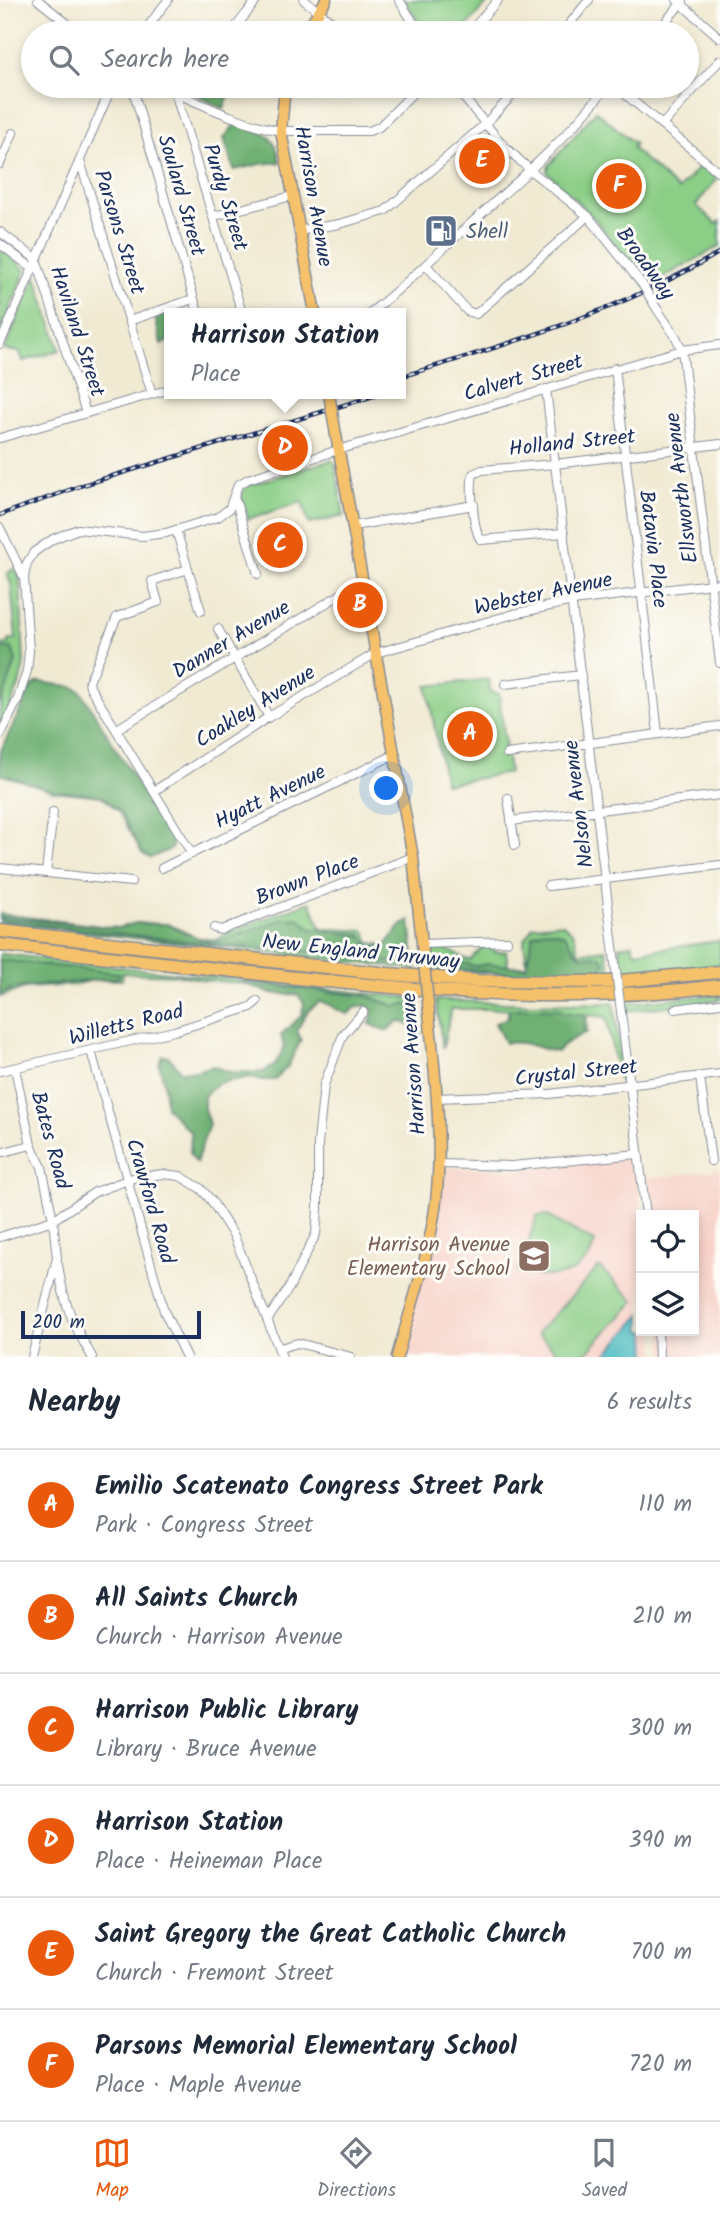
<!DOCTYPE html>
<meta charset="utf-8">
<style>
:root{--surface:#fff;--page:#f2f2f3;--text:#1f2937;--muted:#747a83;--line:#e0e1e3;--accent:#ea580c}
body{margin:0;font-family:Kalam,sans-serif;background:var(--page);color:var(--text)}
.controls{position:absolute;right:21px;bottom:21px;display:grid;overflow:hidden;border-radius:0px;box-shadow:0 4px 10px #0003}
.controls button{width:63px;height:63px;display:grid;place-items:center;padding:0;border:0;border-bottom:2px solid var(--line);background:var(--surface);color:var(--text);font:35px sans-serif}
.scale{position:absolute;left:21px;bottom:18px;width:180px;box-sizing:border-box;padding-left:7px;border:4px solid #1b2f5e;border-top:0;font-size:19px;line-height:24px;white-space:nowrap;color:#1b2f5e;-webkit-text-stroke:5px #fdfcf7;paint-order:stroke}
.you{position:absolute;left:387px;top:789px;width:24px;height:24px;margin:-18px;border:5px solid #fff;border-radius:50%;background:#1a73e8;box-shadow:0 0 0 10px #1a73e833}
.badge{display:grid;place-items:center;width:46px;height:46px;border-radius:50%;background:var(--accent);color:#fff;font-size:23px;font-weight:700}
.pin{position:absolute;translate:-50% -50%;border:4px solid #fff;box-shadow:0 2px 7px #0006}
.popup{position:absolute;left:164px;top:308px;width:242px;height:91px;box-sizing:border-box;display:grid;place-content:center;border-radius:0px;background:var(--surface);filter:drop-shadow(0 2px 5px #0005);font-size:23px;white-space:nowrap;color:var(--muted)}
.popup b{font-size:26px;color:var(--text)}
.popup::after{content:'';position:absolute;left:50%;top:100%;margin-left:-14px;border:14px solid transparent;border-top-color:var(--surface)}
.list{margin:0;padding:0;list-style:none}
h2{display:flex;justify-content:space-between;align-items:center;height:91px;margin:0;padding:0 28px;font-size:30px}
h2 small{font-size:23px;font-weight:400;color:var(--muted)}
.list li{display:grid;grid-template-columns:46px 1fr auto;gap:21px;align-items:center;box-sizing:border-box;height:112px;padding:0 28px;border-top:2px solid var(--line)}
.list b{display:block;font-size:26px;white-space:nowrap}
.list p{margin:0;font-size:23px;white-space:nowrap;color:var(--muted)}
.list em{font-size:23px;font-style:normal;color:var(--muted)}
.icon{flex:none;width:38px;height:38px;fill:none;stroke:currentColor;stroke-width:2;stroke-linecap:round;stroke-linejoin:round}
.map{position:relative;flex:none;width:720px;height:1357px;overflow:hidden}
.search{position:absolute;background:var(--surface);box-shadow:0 4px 10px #0003;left:21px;right:21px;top:21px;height:77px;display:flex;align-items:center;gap:18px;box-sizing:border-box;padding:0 24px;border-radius:38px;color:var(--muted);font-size:26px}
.sheet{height:763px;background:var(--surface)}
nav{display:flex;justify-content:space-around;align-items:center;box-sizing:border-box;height:98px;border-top:2px solid var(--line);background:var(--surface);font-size:19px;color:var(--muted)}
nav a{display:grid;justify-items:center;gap:4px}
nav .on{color:var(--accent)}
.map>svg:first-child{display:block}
.built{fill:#f7d1c7}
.green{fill:#8bce86;stroke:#537e72;stroke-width:2}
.forest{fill:#70b173;stroke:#467068;stroke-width:2}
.water{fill:#4cbbc1;stroke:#347590;stroke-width:2}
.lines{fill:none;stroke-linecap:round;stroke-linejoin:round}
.minor-casing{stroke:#868c98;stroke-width:10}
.major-casing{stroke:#868c98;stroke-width:13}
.highway-casing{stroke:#868c98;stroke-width:15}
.minor{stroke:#fff;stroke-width:8}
.major{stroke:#f5c16b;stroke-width:10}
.highway{stroke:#f5c16b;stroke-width:12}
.rail-casing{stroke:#1b2f5e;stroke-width:4.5}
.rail{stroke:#fdfcf7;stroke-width:2;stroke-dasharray:5;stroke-linecap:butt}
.minor-bridge-casing{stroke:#868c98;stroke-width:10;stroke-linecap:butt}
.major-bridge-casing{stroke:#868c98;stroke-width:13;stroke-linecap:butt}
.minor-bridge{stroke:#fff;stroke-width:8}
.major-bridge{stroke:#f5c16b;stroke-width:10}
.labels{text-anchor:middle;stroke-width:6;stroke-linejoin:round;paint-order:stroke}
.street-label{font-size:21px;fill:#1b2f5e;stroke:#fdfcf7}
.service-label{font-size:21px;fill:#4e5e75;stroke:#fdfcf7;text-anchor:start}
.education-label{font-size:21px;fill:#785e54;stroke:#fdfcf7;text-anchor:end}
</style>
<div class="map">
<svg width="720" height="1357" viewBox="0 0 720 1357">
<rect width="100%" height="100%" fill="#fdfcf7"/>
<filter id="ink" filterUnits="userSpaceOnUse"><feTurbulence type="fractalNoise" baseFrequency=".0143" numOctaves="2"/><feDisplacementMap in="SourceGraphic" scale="14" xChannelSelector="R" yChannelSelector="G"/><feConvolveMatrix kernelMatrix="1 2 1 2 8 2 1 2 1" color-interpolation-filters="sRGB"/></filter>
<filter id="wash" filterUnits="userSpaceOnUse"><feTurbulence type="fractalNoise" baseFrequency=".00686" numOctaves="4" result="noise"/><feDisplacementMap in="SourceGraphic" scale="28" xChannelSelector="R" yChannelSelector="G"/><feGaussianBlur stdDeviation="1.57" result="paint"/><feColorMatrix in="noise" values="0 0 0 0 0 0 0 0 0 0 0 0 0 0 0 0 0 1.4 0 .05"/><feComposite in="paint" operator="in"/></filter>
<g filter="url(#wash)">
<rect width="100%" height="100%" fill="#f1ead3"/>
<g class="built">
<polygon points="635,1158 642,1215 641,1331 654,1331 656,1357 400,1357 441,1167 522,1170"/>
<polygon points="720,1170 720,1357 664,1357 662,1331 694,1331 694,1215 650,1215 647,1178"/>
</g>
<g class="green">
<polygon points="404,0 490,0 461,33 426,33"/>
<polygon points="596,111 635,144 632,148 678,190 701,165 717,179 696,205 716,224 720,221 720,246 646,287 595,219 547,172 549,165"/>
<polygon points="0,247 26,270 0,333"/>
<polygon points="36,276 60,350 23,361 20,352 4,350"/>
<polygon points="331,460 335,463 344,516 309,524 302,502 248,519 241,496 244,487"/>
<polygon points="13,569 18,573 20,581 24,663 19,686 0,729 0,645 8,644 9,640 16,639 11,584 7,574"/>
<polygon points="489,679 490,691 499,694 509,773 445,784 427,686"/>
<polygon points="310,902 321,928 365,931 370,943 413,949 416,969 0,923 0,914 217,940 226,933"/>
<path d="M562,923L574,934L579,953L606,949L611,973L502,974L433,970L431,951C452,944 453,957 470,960L486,944C493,951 496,954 506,951L508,966H527L524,941L533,926Z"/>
<polygon points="720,941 720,965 622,972 619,946 633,944 633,949 636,952"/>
<polygon points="0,954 419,999 420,1007 395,1006 367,996 205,980 178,975 123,973 122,980 94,980 74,985 24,988 0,997"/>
<polygon points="720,994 720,1000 627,1011 626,1003"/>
<polygon points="436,1000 528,1004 614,1003 623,1079 619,1081 606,1017 587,1015 587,1033 505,1034 509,1009 451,1009 443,1048"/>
<path d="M546,1215L595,1242C593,1247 591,1254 588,1258C571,1281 541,1278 518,1271L537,1216Z"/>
<polygon points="599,1267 635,1301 582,1357 562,1357 537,1333"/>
</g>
<g class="forest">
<polygon points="197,86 264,86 261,92 253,95 232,88 224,109 193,93"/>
<path d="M236,123C263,133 275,131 280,162L260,164L234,170L224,138Z"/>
<polygon points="173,312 170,313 169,341 161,344 155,317"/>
<polygon points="0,648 12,648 16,661 0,707"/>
<polygon points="39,682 69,686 80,690 173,842 171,849 150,858 142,853 119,811 101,796 54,791 0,774 0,752 32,686"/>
<polygon points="0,917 118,928 136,923 168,924 202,940 216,942 283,919 299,918 312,929 361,935 371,948 386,945 401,926 410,920 413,949 410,961 395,963 320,953 219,945 0,920"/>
<path d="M544,930C574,932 563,940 581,956H600L605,962L602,969C571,977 467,975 439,962L446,959L476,966L488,964L526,967L533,935Z"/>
<polygon points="0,960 120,973 118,978 14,988 0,994"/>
<path d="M240,982L367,996L395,1006L405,1004L420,1007V1035L409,1024L399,1021L386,1031L370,1024L373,1011L366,1005L355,1008L348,1014C336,1012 333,1003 319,1002L308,1011L297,1030L301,1040L288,1066L275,1080H262L251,1077L218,1083L204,1096V1109L209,1124L196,1163L190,1154L191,1133L166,1107L164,1083L159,1064L163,1056H168L181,1071H196L212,1066L230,1072H263L274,1066L281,1054L284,1047L281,1035L302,1015L304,1003L298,995L269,993Z"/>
<path d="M509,1009H561L562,1012L587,1015L584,1019V1033L563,1045L557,1052C538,1049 525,1040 505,1043L495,1023L508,1018Z"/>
</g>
<polygon class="water" points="641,1315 641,1331 646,1331 647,1357 604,1357"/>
</g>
<g filter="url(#ink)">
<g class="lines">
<defs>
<g id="minor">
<polyline points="38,0 79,33"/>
<polyline points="304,0 346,33"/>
<polyline points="399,0 420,33"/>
<polyline points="677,0 720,38"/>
<polyline points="143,33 168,0"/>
<polyline points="231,33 257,0"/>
<polyline points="469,33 498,0"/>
<polyline points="562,33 589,0"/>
<polyline points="656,33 683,1"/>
<polyline points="132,86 198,313"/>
<path d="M160,86C199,103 239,123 281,131H369L379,127L420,86"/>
<polyline points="454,86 504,146 530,170 588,216 642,284"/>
<polyline points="615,86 720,173"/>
<polyline points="175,92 242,313"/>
<polyline points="662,125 720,60"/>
<polyline points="80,161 152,394"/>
<polyline points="0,164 13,133"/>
<polyline points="214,216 292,196"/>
<polyline points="298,231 339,224 385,211 485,124 521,86"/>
<polyline points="0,232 36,259 86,413"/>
<polyline points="0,244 32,268"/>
<polyline points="426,265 467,311 476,314 588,216"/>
<polyline points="657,309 676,337 682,350 720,663"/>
<path d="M370,313C402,288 429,261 459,234C511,187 565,142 607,86"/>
<polyline points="129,321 193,299"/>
<polyline points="0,344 112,86"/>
<polyline points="615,368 658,733"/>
<polyline points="546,389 615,963"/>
<polyline points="0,438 170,389"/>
<polyline points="234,496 258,574"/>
<polyline points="353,526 474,505"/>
<polyline points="0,528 24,577"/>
<polyline points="176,530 201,611"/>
<path d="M564,533L481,540C473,530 470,487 473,474L482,470L555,464L720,444"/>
<polyline points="188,569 152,581 158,602 117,617 89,682 90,687 192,854"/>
<polyline points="218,629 269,717"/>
<polyline points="505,684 581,675"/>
<polyline points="117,729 363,581"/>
<polyline points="0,736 18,699 27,671 29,651 24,577 27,563 34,552 53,539 78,529 143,536 166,533 218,517 229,509 238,485 248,479 338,450 682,350 720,345"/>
<polyline points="507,754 720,726"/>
<polyline points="154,791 269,717 376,653 514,614 572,601 720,583"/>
<polyline points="508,798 515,845"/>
<polyline points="511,821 720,795"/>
<polyline points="0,868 131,882"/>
<polyline points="162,868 394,755"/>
<polyline points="46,873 53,812"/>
<polyline points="548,886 720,865"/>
<polyline points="214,928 221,930 413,857"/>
<polyline points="422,944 507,941"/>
<polyline points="675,1009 720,1003"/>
<polyline points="621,1012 646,1215"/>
<polyline points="91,1051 164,1311 186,1357"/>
<polyline points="15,1068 31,1145 42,1167 53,1220 57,1258 32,1357"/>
<polyline points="0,1071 174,1031 251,1007 257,1001"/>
<polyline points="700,1077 711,1161"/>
<polyline points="436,1098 549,1094 720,1074"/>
<polyline points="0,1153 31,1145"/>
<polyline points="439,1164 512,1166 638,1154"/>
<polyline points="0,1237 53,1220 95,1192 133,1178 163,1174 180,1176 200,1188 211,1200 234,1236 282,1357"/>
<path d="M58,1264C63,1303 73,1324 92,1357"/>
<polyline points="268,1319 289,1288 316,1234 318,1210 318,1143 324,1085 343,1035 363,1012"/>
<polyline points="658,1331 659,1357"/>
<polyline points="280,1348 298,1343 351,1357"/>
</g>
<g id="major">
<polyline points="305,33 326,0"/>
<polyline points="285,86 281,131 315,313"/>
<polyline points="336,435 413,857 423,953"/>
<path d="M397,1357C411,1306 430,1253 436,1201C443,1139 435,1075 429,1013"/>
</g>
<g id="highway">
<polyline points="0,931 389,974 476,981 608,982 720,972"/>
<path d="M0,945C90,955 180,965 270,975C424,992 565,1005 720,986"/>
</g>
</defs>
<use href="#minor" class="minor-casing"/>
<use href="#major" class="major-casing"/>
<use href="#highway" class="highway-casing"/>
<use href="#minor" class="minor"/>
<use href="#major" class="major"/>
<use href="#highway" class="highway"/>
<defs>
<g id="rail">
<path d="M400,377C511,343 620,312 720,252"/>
<polyline points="0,515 83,485 380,394"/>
</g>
</defs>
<use href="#rail" class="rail-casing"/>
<use href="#rail" class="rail"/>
<defs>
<g id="minor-bridge">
<polyline points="642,284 657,309"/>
<polyline points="615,963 621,1012"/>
</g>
<g id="major-bridge">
<polyline points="329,394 336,435"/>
<polyline points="423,953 429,1013"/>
</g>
</defs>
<use href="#minor-bridge" class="minor-bridge-casing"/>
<use href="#major-bridge" class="major-bridge-casing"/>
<use href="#minor-bridge" class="minor-bridge"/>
<use href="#major-bridge" class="major-bridge"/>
</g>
</g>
<defs>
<symbol id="fuel-square" viewBox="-11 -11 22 22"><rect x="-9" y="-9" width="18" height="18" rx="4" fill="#5c6f8a" stroke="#fdfcf7"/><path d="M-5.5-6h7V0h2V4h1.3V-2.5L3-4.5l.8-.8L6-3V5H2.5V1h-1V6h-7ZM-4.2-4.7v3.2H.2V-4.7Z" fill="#fff"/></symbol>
<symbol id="school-square" viewBox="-11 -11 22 22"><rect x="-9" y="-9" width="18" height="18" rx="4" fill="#8d6e63" stroke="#fdfcf7"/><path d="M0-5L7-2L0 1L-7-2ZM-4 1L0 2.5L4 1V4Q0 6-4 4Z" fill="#fff"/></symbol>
</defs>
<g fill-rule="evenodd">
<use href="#fuel-square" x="422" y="212" width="38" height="38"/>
<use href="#school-square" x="515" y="1237" width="38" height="38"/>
</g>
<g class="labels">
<g class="street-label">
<text transform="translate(182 195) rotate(74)" y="7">Soulard Street</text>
<text transform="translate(314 196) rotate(80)" y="7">Harrison Avenue</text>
<text transform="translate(226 197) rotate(73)" y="7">Purdy Street</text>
<text transform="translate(120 232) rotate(73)" y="7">Parsons Street</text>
<text transform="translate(646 263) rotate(54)" y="7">Broadway</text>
<text transform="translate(78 331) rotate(72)" y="7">Haviland Street</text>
<text transform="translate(523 377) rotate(-16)" y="7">Calvert Street</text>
<text transform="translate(572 442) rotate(-6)" y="7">Holland Street</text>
<text transform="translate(681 488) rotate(-97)" y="7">Ellsworth Avenue</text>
<text transform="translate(654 549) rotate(83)" y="7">Batavia Place</text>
<text transform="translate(543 593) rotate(-12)" y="7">Webster Avenue</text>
<text transform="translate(231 639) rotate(-31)" y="7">Danner Avenue</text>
<text transform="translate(255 706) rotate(-32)" y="7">Coakley Avenue</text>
<text transform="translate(270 796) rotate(-26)" y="7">Hyatt Avenue</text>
<text transform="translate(578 804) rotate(-97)" y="7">Nelson Avenue</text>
<text transform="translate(307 879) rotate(-21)" y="7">Brown Place</text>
<text transform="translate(361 951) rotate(6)" y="7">New England Thruway</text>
<text transform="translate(126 1024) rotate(-14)" y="7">Willetts Road</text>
<text transform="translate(413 1064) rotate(-94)" y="7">Harrison Avenue</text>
<text transform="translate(576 1072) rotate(-6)" y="7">Crystal Street</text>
<text transform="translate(51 1140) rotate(75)" y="7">Bates Road</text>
<text transform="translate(151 1201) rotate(74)" y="7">Crawford Road</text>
</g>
<g class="service-label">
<text x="466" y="238">Shell</text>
</g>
<g class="education-label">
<text x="510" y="1251">Harrison Avenue<tspan x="510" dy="24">Elementary School</tspan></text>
</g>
</g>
</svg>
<div class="controls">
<button><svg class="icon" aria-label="locate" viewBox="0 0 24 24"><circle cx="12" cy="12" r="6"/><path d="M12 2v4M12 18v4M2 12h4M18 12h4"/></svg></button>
<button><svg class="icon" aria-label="layers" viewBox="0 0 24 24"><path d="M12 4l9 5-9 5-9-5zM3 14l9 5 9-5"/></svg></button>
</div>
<div class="scale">200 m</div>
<div class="you"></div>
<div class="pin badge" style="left:470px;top:734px">A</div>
<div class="pin badge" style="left:360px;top:605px">B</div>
<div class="pin badge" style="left:280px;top:545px">C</div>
<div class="pin badge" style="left:285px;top:448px">D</div>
<div class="popup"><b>Harrison Station</b>Place</div>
<div class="pin badge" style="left:482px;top:161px">E</div>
<div class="pin badge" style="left:619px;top:186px">F</div>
<div class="search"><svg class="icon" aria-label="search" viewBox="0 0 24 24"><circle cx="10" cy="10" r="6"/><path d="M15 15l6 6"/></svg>Search here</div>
</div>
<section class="sheet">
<h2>Nearby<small>6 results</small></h2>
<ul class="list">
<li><span class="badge">A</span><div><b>Emilio Scatenato Congress Street Park</b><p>Park · Congress Street</p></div><em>110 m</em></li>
<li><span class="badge">B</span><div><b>All Saints Church</b><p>Church · Harrison Avenue</p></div><em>210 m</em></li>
<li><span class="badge">C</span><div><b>Harrison Public Library</b><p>Library · Bruce Avenue</p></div><em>300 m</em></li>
<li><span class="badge">D</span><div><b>Harrison Station</b><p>Place · Heineman Place</p></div><em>390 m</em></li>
<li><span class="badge">E</span><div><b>Saint Gregory the Great Catholic Church</b><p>Church · Fremont Street</p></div><em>700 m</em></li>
<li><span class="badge">F</span><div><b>Parsons Memorial Elementary School</b><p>Place · Maple Avenue</p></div><em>720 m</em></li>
</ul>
</section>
<nav>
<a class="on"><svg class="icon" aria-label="map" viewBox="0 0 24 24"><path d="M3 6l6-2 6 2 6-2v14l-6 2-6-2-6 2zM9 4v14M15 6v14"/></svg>Map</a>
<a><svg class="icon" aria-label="directions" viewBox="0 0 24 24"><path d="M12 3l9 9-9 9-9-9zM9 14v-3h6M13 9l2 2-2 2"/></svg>Directions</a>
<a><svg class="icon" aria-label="saved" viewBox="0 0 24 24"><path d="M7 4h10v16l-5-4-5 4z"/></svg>Saved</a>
</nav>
